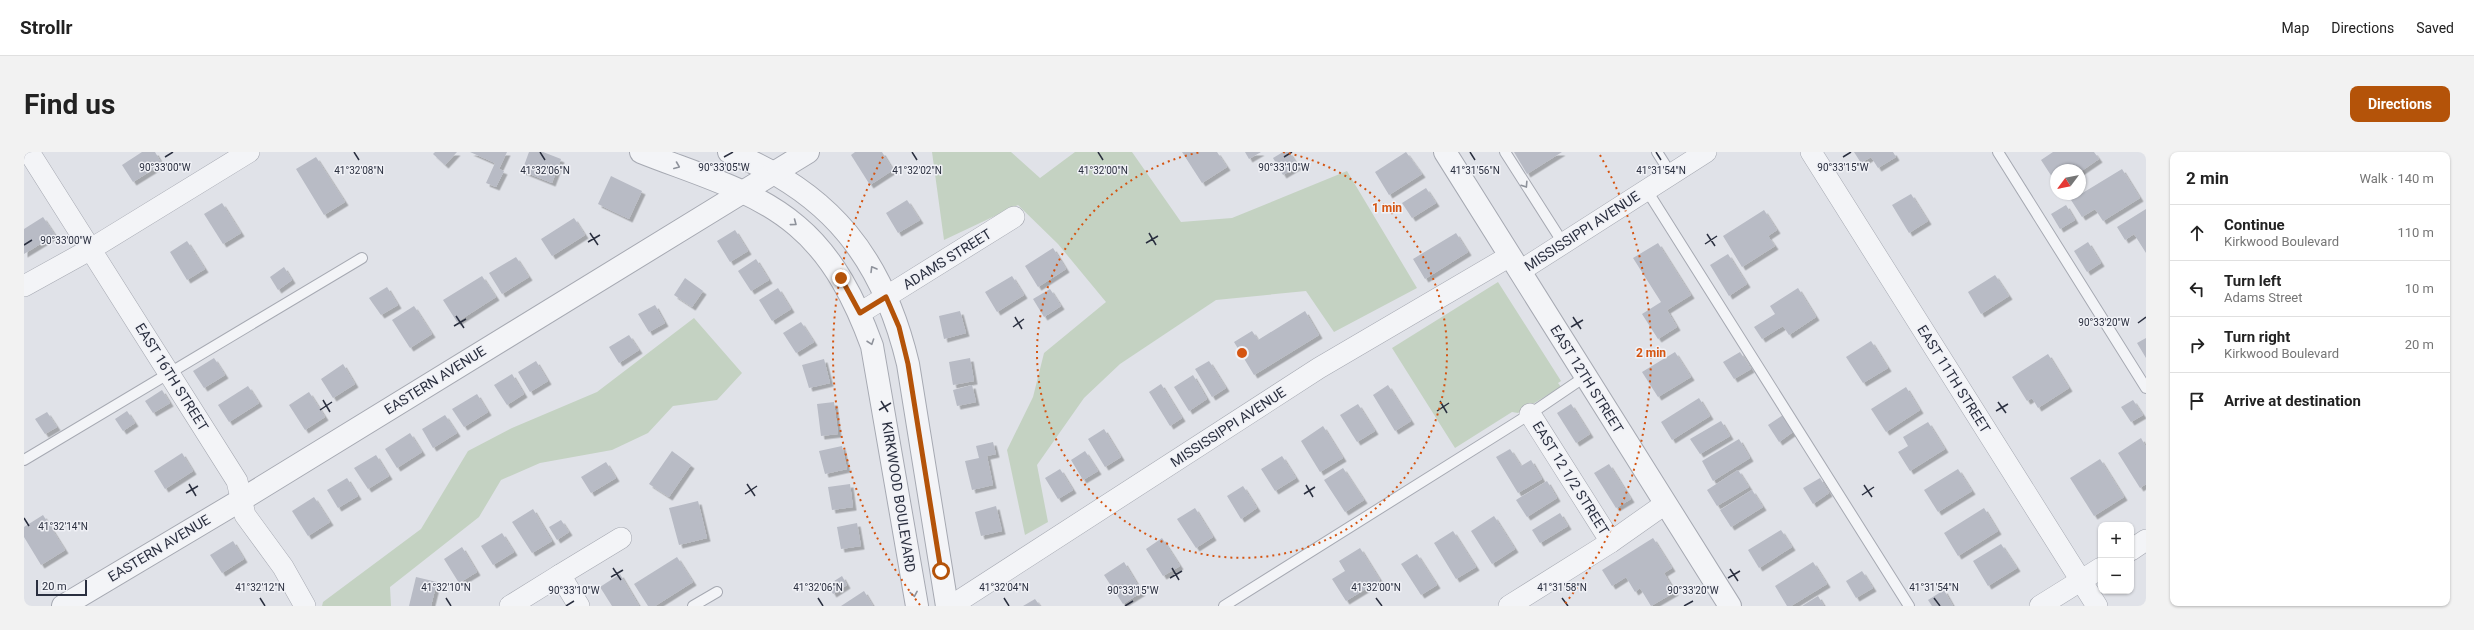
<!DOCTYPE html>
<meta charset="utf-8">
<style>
:root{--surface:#fff;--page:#f2f2f2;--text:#222;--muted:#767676;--line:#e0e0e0;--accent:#b45309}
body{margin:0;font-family:Roboto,sans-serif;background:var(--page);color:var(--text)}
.controls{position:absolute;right:12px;bottom:12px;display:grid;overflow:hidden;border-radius:8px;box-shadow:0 1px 3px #0004}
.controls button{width:36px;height:36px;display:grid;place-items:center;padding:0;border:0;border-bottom:1px solid var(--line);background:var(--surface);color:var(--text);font:20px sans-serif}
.compass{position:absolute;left:2026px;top:12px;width:36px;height:36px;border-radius:50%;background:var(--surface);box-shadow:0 1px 3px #0004;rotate:238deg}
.scale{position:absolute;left:12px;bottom:10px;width:51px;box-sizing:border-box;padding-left:4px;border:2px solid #2a2f3f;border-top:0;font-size:11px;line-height:14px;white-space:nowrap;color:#2a2f3f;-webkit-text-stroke:3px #f0f1f6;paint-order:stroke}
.stop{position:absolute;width:12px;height:12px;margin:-9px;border:3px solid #b45309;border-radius:50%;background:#fff}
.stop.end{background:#b45309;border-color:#fff;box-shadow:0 1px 4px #0008}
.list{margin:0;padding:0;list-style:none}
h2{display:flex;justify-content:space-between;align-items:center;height:52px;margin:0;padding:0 16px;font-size:17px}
h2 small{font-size:13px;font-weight:400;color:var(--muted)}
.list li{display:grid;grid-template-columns:26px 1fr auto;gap:12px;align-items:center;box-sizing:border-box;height:56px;padding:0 16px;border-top:1px solid var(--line)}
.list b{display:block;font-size:15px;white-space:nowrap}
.list p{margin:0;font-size:13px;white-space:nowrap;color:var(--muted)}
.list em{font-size:13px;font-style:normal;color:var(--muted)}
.icon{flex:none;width:22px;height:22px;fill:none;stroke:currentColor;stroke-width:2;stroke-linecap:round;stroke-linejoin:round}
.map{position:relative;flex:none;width:2122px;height:454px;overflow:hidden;border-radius:8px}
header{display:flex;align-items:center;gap:24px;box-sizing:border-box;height:56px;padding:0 20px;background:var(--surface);border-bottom:1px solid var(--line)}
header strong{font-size:19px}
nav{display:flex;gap:22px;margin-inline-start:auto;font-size:14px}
.intro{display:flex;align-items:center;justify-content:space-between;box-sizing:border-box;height:96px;padding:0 24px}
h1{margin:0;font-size:28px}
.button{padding:10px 18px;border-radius:8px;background:var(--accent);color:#fff;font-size:14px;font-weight:700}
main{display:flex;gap:24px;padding:0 24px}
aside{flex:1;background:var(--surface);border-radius:8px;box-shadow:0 1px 3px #0004}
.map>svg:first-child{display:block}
.green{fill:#c4d2c2}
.building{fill:#b8bbc5;filter:url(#shadow)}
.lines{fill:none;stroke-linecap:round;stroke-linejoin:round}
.service-casing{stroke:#a6a9b2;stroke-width:12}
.minor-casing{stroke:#a6a9b2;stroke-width:22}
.tertiary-casing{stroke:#a6a9b2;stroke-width:24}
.service{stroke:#f3f4f7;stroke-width:10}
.minor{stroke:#f3f4f7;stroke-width:21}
.tertiary{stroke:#f3f4f7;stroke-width:22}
.oneway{stroke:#8e929b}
.route{stroke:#b45309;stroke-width:5}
.ticks{fill:none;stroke:#2a2f3f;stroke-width:1.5}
.ring{fill:none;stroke:#d55511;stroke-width:2;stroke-dasharray:2 4}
.labels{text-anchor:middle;stroke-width:3;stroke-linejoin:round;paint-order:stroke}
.street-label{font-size:14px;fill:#2a2f3f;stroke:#f0f1f6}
.ticks-label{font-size:10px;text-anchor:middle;fill:#2a2f3f;stroke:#f0f1f6;stroke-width:3;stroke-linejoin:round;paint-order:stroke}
.centre{fill:#d55511;stroke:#f0f1f6;stroke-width:2}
.ring-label{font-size:12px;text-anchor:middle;font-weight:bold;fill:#d55511;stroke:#f0f1f6;stroke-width:3;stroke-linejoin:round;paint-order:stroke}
</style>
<header>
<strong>Strollr</strong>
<nav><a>Map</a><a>Directions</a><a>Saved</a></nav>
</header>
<div class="intro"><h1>Find us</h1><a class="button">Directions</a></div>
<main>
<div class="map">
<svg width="2122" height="454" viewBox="0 0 2122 454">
<defs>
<filter id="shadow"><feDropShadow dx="3.5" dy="3.5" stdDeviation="0" flood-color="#0004"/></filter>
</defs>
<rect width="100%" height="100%" fill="#e0e2e8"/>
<g class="green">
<polygon points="908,0 987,0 1016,26 1051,0 1108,0 1157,70 1208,66 1323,19 1393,136 1310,180 1282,139 1192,148 1096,212 1060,246 1013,313 1024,370 1001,383 983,298 1009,245 1020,201 1082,150 1034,92 994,53 920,88"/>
<polygon points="1474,130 1537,229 1534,231 1537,235 1494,261 1488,260 1431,296 1368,196"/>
<polygon points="670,166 718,221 693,248 649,254 624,281 588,298 516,311 477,328 455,365 366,435 367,454 298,454 299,450 397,377 444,299 488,276 573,240"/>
</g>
<g class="building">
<polygon points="118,0 131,0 138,12 109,30 98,13"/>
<polygon points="411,0 433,0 421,13 409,2"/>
<polygon points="446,0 483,0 475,17 480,19 472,35 462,31 471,11"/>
<polygon points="505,0 519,0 537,7 528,31 498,19"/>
<polygon points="831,0 858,0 869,18 846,33 827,3"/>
<polygon points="1158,0 1193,0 1203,15 1178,31"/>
<polygon points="1221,0 1237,0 1225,7"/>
<polygon points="1259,0 1265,0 1274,14 1259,23 1249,6"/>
<polygon points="1382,0 1398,22 1365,43 1351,20"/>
<polygon points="1490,0 1538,0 1503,22"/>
<polygon points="1830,0 1869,0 1872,5 1854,16 1847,5 1837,11"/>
<polygon points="2029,0 2070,0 2075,7 2056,20 2032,18 2032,26 2030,28 2017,8"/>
<polygon points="292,5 321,50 300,63 272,17"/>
<polygon points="2098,17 2116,46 2079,69 2071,57 2058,65 2047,48"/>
<polygon points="587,24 618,39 605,67 574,52"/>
<polygon points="1402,36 1412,51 1388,66 1378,51"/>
<polygon points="1887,42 1904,69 1885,81 1868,53"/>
<polygon points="883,48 896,68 874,81 862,61"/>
<polygon points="198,51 217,81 199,92 180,62"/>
<polygon points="2042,53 2051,68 2036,77 2027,62"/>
<polygon points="2122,57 2122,101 2110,82 2101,88 2093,75"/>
<polygon points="1740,58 1753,78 1744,84 1751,94 1718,115 1699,84"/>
<polygon points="19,65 31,83 0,102 0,77"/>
<polygon points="550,66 561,83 528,104 517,87"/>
<polygon points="711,78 724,99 706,110 693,89"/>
<polygon points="1432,81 1444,100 1401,127 1389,107"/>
<polygon points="163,89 181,117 163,128 146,100"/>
<polygon points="2064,90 2077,111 2063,120 2050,99"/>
<polygon points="1634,91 1667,143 1643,158 1653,175 1634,187 1618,162 1637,150 1609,106"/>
<polygon points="1029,96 1042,117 1014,135 1001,114"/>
<polygon points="1704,102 1723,132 1705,144 1686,113"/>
<polygon points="492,105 505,125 478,142 465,121"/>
<polygon points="732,107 745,128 727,139 714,119"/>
<polygon points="260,115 268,128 254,138 246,125"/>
<polygon points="1971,123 1985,144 1957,162 1944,140"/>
<polygon points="458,124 472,145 433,170 419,148"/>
<polygon points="988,124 1000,143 973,160 961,140"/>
<polygon points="661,126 679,139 668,155 650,143"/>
<polygon points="363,135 374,153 357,163 345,146"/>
<polygon points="754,136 767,157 748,169 735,148"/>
<polygon points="1774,136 1792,165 1765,183 1759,174 1738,187 1730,175 1751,162 1746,154"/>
<polygon points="1026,137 1037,154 1020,165 1009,147"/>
<polygon points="631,153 641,171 625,180 614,162"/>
<polygon points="390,154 408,182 386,196 368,168"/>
<polygon points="936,159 942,181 920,187 915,164"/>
<polygon points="1281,159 1295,183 1230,223 1210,190 1228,179 1234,188"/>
<polygon points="777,170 790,190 772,201 759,181"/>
<polygon points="605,183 615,198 595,211 585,195"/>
<polygon points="2122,186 2122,206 2113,191"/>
<polygon points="1847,189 1864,216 1839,231 1822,205"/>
<polygon points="1651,200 1667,225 1634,245 1618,220"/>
<polygon points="1716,200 1727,217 1710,227 1699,210"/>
<polygon points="2024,202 2045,236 2014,256 2008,246 2003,249 1988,225"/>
<polygon points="190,206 201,223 180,236 169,219"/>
<polygon points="946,206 950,229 929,233 925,210"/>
<polygon points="800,207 806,231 785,236 778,213"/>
<polygon points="512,209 524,229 506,240 494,220"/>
<polygon points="1185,209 1202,236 1188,245 1171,217"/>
<polygon points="319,212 331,232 309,246 297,227"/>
<polygon points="488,222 500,242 483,253 470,233"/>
<polygon points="1169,223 1183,247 1165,259 1150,235"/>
<polygon points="1137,232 1158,266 1146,274 1125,240"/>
<polygon points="948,233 952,250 933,254 929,238"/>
<polygon points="1364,233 1387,269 1371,279 1349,243"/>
<polygon points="224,234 235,251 205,270 194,253"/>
<polygon points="1882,235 1896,258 1862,280 1847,257"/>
<polygon points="138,238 146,251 129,261 121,249"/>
<polygon points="285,240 301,265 281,278 265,253"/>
<polygon points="453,242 464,260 440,275 428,257"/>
<polygon points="1675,246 1686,264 1648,288 1637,270"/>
<polygon points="2109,248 2119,263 2107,270 2097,255"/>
<polygon points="810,250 814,282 797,284 793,252"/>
<polygon points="1334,252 1351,279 1333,290 1316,263"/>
<polygon points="1547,252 1566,282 1552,291 1533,261"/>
<polygon points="103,259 111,271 99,279 91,267"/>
<polygon points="23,260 33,275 21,282 11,267"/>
<polygon points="421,263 433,281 409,296 398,277"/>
<polygon points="1759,263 1769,280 1755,290 1744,273"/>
<polygon points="1697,269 1706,284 1676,302 1666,287"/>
<polygon points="1904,270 1921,297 1886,319 1874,300 1884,294 1879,285"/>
<polygon points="1299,274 1319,306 1296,320 1277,289"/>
<polygon points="1080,277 1097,305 1081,315 1064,287"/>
<polygon points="386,281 398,300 373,316 361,297"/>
<polygon points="2117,286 2122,295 2122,332 2116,336 2094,301"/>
<polygon points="1715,287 1726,306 1689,329 1678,309"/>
<polygon points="969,290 972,302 963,304 969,333 948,338 941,309 955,306 952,294"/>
<polygon points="818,294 823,317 801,322 795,299"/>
<polygon points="1486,297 1497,314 1507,308 1518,327 1494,341 1472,305"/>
<polygon points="648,299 667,313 645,345 625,332"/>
<polygon points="1061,299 1074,319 1059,328 1047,308"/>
<polygon points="158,301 169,319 141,337 130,319"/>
<polygon points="352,303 365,324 344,337 330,316"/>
<polygon points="1258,304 1272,326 1251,339 1237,317"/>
<polygon points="2076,307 2100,345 2070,364 2046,326"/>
<polygon points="582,310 592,326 567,341 557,325"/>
<polygon points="1585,312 1607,347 1592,356 1570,321"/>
<polygon points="1319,316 1340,348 1321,360 1300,328"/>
<polygon points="1036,317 1049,338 1034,347 1021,326"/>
<polygon points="1934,317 1948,339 1914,360 1900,338"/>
<polygon points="1714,318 1725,335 1693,354 1683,338"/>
<polygon points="323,326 334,344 314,356 303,338"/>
<polygon points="1796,326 1805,341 1789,352 1779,336"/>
<polygon points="1523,329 1533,346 1503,365 1492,348"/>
<polygon points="826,332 829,355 808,358 804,335"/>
<polygon points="1219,334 1233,356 1217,367 1203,344"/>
<polygon points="1728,338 1739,355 1707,375 1696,358"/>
<polygon points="290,345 306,370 284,384 268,359"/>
<polygon points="674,349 683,386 655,393 645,356"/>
<polygon points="972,354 978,379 957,384 951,360"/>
<polygon points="1171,356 1189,385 1172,396 1153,367"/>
<polygon points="1960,356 1974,379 1934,404 1920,381"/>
<polygon points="509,357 528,389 508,401 488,370"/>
<polygon points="1536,361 1544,374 1516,391 1508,378"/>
<polygon points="19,363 41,398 17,413 0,385 0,375"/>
<polygon points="1470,364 1491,397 1468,412 1447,379"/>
<polygon points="537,368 545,380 533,388 525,375"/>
<polygon points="833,371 837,394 817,397 813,375"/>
<polygon points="1757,378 1768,395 1735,416 1724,398"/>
<polygon points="1429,379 1452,415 1432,427 1410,391"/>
<polygon points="478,381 490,400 469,413 457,394"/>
<polygon points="1138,386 1156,414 1139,424 1122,397"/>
<polygon points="1629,386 1648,416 1640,421 1651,440 1627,454 1616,436 1611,440 1602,425 1588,434 1578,418"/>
<polygon points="209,389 220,407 198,421 186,403"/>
<polygon points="1977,392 1993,416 1964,434 1949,409"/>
<polygon points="438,395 453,420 435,431 420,407"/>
<polygon points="1336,396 1356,428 1322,449 1308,427 1321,419 1315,409"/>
<polygon points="1393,402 1413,433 1397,443 1377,412"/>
<polygon points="653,405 669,430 631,454 624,454 610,432"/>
<polygon points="1100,410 1118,440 1099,452 1080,423"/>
<polygon points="1789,410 1803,432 1767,454 1763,454 1751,434"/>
<polygon points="1838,419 1849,436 1832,446 1822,429"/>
<polygon points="596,422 615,454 588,454 576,435"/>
<polygon points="818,424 823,433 809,442 804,433"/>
<polygon points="392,425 413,430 407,454 385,454"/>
<polygon points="1920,438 1929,454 1908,454 1904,448"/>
<polygon points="840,439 849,454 817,454"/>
<polygon points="1794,444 1800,454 1778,454"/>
<polygon points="1011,447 1016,454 999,454"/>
</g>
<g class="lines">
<defs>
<g id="service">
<polyline points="1481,0 1539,91"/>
<polyline points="1633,0 1647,22"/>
<polyline points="1974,0 2122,236"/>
<polyline points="1622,37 1885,454"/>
<polyline points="0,308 338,106"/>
<polyline points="669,454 693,440"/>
<polyline points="1200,454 1506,262 1562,224"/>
</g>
<g id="minor">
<polyline points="5,0 213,329 221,363 259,415 281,454"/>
<polyline points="1787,0 2073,454"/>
<polyline points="1496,119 1682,0"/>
<polyline points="0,134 67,97 225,0"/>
<polyline points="836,161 990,65"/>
<polyline points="1506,262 1587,390"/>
<polyline points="2107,398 2122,388"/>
<polyline points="536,423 597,386"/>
<polyline points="486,454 536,423 555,454"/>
<polyline points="927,454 1295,216 1486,104"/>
<polyline points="1485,454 1587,390 1641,352"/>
<polyline points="2016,454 2077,416"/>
</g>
<g id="tertiary">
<path d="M617,0C669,21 730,37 773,74C810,105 832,150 848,194L893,454"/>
<path d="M705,0C807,40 859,107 884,212L923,454"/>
<polyline points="1421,0 1706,454"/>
<polyline points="39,454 217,348 784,0"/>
</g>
</defs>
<use href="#service" class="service-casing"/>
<use href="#minor" class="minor-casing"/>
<use href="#tertiary" class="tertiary-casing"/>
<use href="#service" class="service"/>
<use href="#minor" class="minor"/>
<use href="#tertiary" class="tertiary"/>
</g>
<defs><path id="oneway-chevron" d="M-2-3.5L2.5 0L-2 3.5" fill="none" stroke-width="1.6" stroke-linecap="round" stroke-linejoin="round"/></defs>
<g class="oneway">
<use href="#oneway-chevron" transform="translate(653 14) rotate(22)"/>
<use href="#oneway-chevron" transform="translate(1501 33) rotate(57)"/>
<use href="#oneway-chevron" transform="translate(770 71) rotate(37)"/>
<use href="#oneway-chevron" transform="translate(849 117) rotate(-121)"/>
<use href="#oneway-chevron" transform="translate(847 190) rotate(71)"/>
<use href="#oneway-chevron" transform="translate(890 442) rotate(80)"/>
</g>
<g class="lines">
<polyline class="route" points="817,126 836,161 862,145 875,175 884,212 917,419"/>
</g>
<path class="ticks" d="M330,0L335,8M516,0L521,8M888,0L893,8M1074,0L1079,8M1446,0L1451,8M1632,0L1637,8M141,5L149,0M700,5L709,0M1260,5L1268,0M1819,5L1827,0M566,81L574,93M1125,81L1132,93M1683,82L1691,94M564,90L576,83M1122,91L1134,84M1681,92L1693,84M0,93L8,88M432,164L440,176M991,165L998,177M1549,165L1557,177M2114,171L2122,165M430,174L442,167M989,175L1000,167M1547,175L1559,168M299,248L306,260M857,249L864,260M1416,249L1423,261M1974,250L1982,261M296,258L308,250M855,258L867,251M1413,259L1425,251M1972,259L1984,252M165,332L172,344M723,332L731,344M1282,333L1289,345M1840,333L1848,345M162,341L174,334M721,342L733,334M1280,342L1291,335M1838,343L1850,335M0,366L5,374M589,416L597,428M1148,416L1155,428M1706,417L1714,429M587,425L599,418M1146,426L1158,419M1704,426L1716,419M236,446L241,454M422,446L427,454M794,446L799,454M980,446L985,454M1352,446L1358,454M1538,446L1544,454M1910,446L1916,454M542,454L550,449M1101,454L1109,449M1660,454L1669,449"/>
<g class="ring">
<path d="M1259 0A205 205 0 1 1 1177 0"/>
<path d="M896 453A409 409 0 0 1 860 3M1576 3A409 409 0 0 1 1540 453"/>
</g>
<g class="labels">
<g class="street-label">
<text transform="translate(1558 79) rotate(-33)" y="5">MISSISSIPPI AVENUE</text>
<text transform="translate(923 107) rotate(-32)" y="5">ADAMS STREET</text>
<text transform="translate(148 225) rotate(58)" y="5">EAST 16TH STREET</text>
<text transform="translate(1563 227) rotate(58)" y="5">EAST 12TH STREET</text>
<text transform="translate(1930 227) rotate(58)" y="5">EAST 11TH STREET</text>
<text transform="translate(411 228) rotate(-32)" y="5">EASTERN AVENUE</text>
<text transform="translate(1204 275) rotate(-33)" y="5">MISSISSIPPI AVENUE</text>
<text transform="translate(1547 326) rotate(58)" y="5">EAST 12 1/2 STREET</text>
<text transform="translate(875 345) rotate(81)" y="5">KIRKWOOD BOULEVARD</text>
<text transform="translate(135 396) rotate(-31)" y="5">EASTERN AVENUE</text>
</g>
</g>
<g class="ticks-label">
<text x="141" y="19">90°33'00"W</text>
<text x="1260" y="19">90°33'10"W</text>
<text x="700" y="19">90°33'05"W</text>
<text x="1819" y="19">90°33'15"W</text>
<text x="335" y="22">41°32'08"N</text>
<text x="521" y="22">41°32'06"N</text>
<text x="893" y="22">41°32'02"N</text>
<text x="1079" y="22">41°32'00"N</text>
<text x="1451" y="22">41°31'56"N</text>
<text x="1637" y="22">41°31'54"N</text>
<text x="42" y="92">90°33'00"W</text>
<text x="2080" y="174">90°33'20"W</text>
<text x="39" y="378">41°32'14"N</text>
<text x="236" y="439">41°32'12"N</text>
<text x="422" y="439">41°32'10"N</text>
<text x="794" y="439">41°32'06"N</text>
<text x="980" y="439">41°32'04"N</text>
<text x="1352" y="439">41°32'00"N</text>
<text x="1538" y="439">41°31'58"N</text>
<text x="1910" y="439">41°31'54"N</text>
<text x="550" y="442">90°33'10"W</text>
<text x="1109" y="442">90°33'15"W</text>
<text x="1669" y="442">90°33'20"W</text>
</g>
<circle cx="1218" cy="201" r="6" class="centre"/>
<g class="ring-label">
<text x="1363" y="60">1 min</text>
<text x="1627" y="205">2 min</text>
</g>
</svg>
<div class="controls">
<button>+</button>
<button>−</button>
</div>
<svg class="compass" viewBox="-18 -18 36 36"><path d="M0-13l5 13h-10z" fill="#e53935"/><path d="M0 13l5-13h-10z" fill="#767676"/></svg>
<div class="scale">20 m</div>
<div class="stop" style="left:917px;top:419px"></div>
<div class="stop end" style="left:817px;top:126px"></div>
</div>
<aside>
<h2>2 min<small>Walk · 140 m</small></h2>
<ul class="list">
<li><svg class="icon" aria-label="ahead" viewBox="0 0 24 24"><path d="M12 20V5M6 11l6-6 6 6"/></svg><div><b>Continue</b><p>Kirkwood Boulevard</p></div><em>110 m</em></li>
<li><svg class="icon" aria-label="left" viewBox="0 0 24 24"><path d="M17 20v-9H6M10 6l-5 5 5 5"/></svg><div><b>Turn left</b><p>Adams Street</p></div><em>10 m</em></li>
<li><svg class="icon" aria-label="right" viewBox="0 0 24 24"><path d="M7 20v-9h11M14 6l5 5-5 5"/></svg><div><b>Turn right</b><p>Kirkwood Boulevard</p></div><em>20 m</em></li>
<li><svg class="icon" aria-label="arrive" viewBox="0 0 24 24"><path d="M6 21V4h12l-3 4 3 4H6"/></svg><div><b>Arrive at destination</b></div></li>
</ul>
</aside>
</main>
